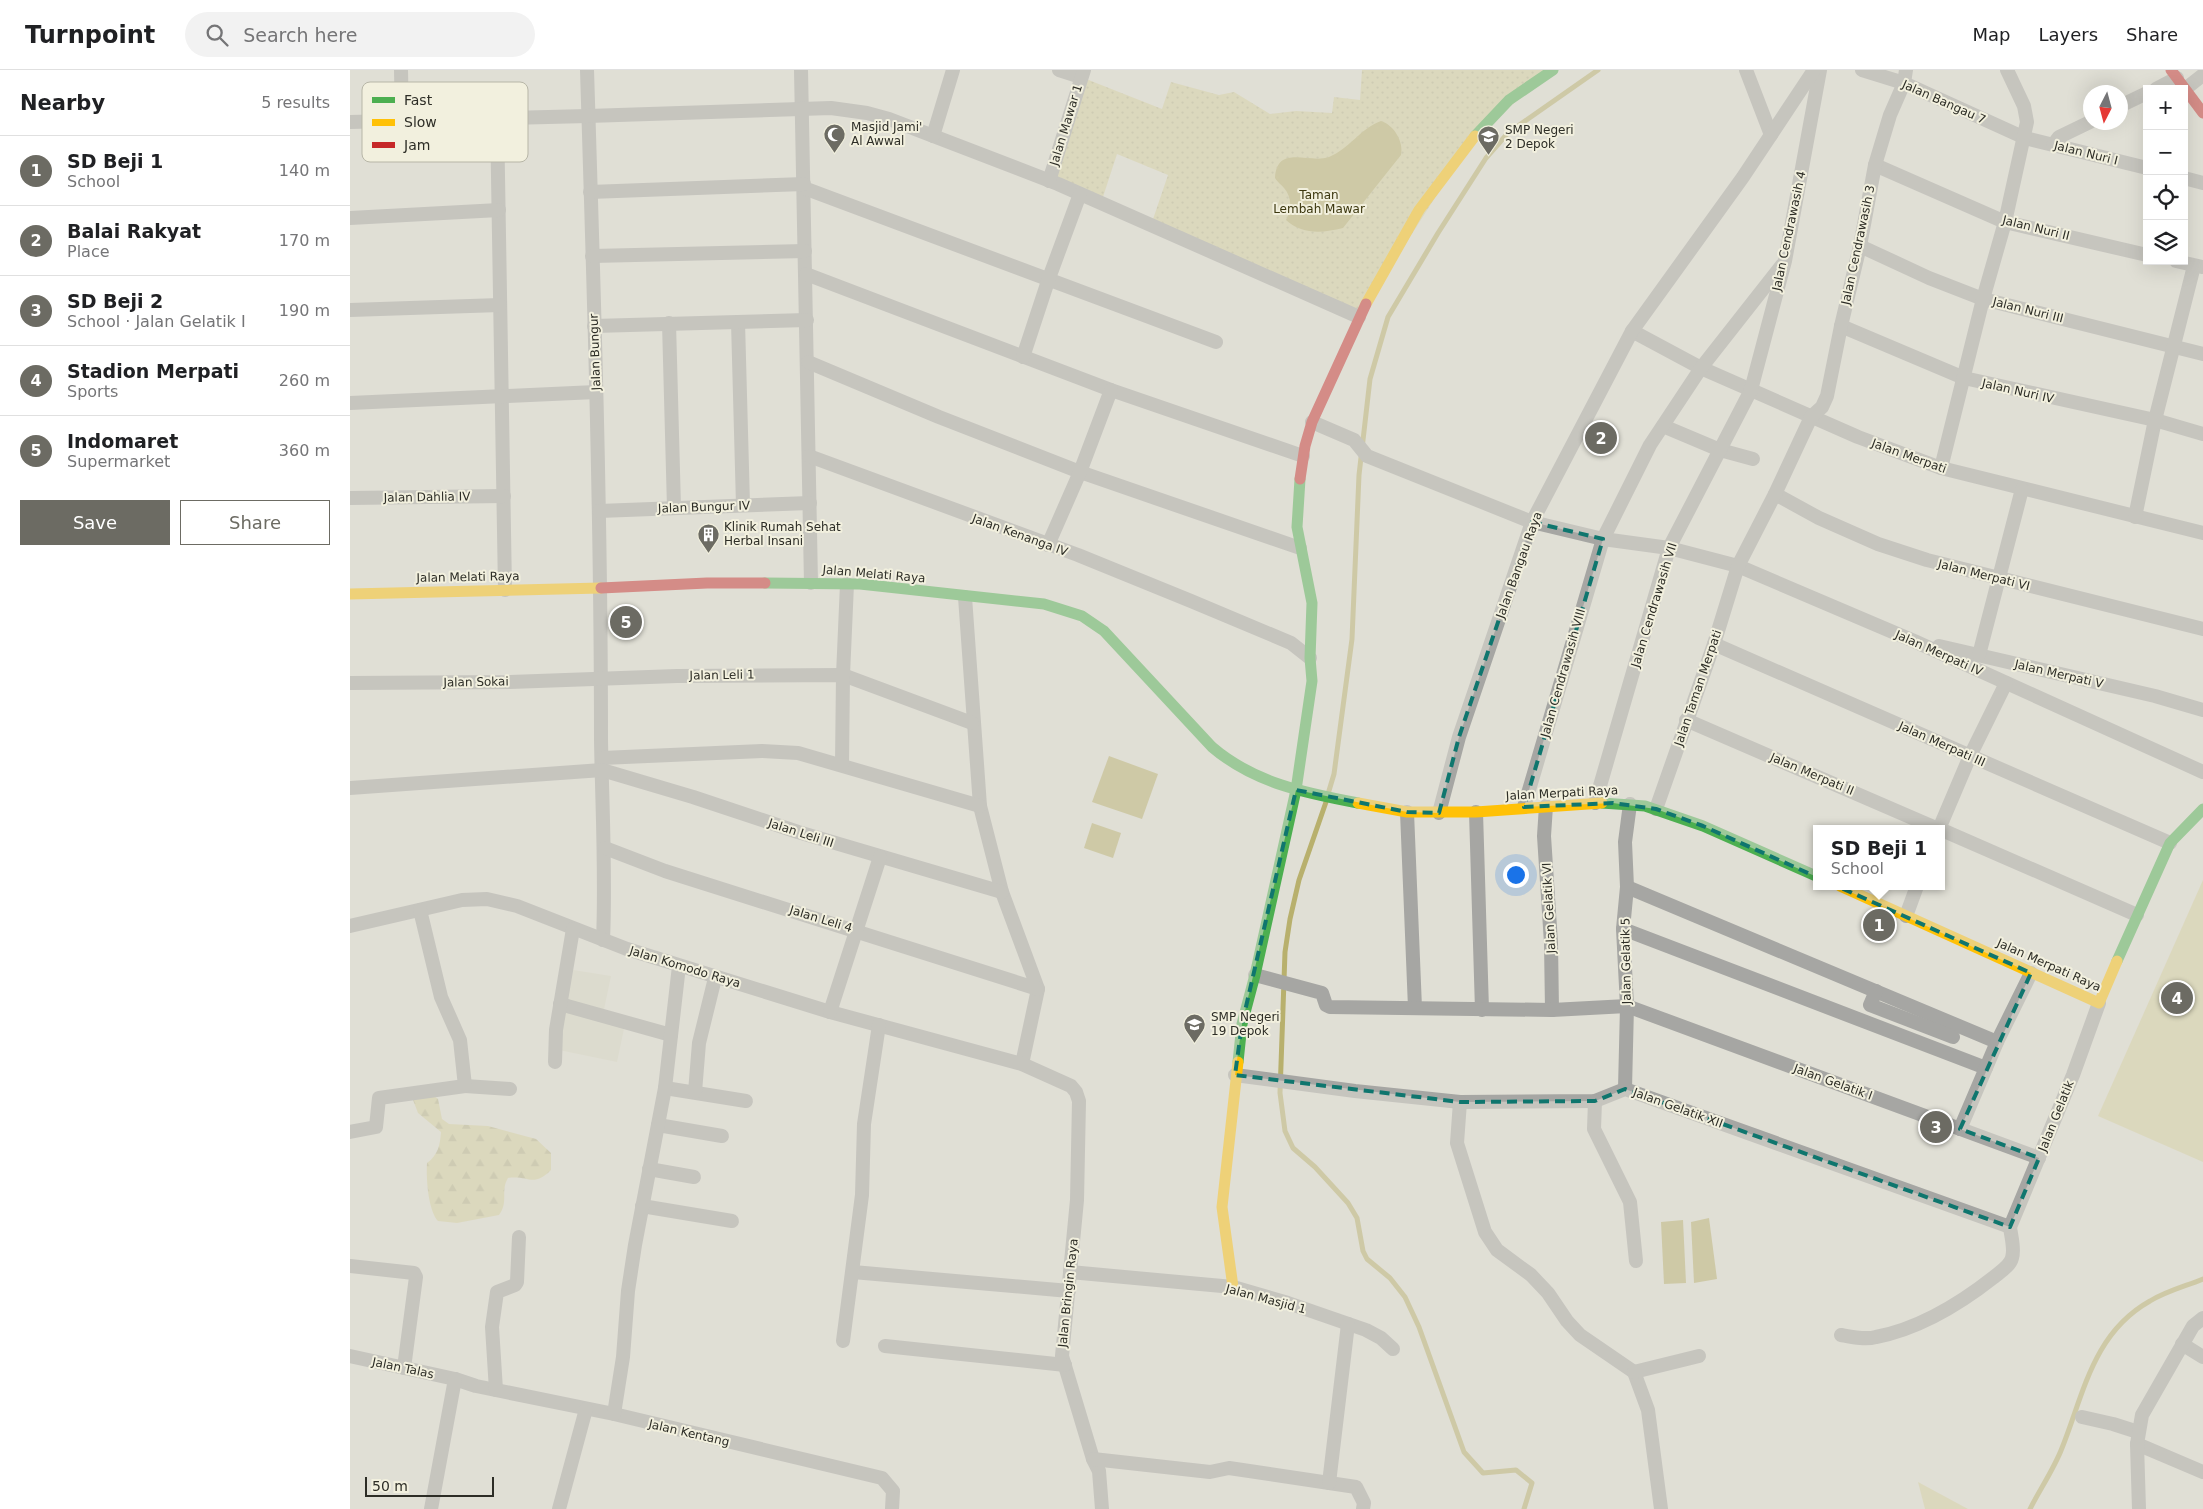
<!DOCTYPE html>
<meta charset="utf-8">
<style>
:root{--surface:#fff;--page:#f2f2f2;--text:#202124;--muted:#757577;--line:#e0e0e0;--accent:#6c6b63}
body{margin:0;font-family:"DejaVu Sans",sans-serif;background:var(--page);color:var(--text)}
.controls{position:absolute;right:15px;top:15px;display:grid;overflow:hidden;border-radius:0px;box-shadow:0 5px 20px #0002}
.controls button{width:45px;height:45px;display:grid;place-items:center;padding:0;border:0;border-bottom:1px solid var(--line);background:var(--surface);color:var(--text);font:25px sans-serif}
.compass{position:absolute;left:1733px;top:15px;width:45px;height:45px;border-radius:50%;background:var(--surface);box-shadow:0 5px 20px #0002;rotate:186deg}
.scale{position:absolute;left:15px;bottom:12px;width:129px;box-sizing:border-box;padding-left:5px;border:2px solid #2d2d26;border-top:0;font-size:14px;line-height:18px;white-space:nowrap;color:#2d2d26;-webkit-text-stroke:4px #f2f0de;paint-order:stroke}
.you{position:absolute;left:1165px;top:804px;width:18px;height:18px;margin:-12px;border:4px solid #fff;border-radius:50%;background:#1a73e8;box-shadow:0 0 0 8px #1a73e833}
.badge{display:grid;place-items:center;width:32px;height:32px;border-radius:50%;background:var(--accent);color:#fff;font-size:16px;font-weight:700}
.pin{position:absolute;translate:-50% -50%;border:2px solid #fff;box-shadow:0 1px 5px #0006}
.popup{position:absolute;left:1463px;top:755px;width:132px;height:65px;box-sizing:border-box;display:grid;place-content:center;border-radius:0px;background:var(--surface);filter:drop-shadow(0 1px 4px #0005);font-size:16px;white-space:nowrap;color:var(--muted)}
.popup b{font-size:19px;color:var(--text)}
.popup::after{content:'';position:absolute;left:50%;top:100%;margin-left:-10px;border:10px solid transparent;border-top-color:var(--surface)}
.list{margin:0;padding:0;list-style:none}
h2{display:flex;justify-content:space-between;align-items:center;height:65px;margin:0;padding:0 20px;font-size:21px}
h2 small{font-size:16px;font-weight:400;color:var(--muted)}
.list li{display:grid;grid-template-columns:32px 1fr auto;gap:15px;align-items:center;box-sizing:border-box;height:70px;padding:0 20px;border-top:1px solid var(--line)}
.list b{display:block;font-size:19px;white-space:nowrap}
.list p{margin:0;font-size:16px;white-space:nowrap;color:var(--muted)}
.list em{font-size:16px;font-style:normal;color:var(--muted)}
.actions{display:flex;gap:10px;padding:15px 20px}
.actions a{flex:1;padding:11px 0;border:1px solid var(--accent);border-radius:0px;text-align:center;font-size:18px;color:var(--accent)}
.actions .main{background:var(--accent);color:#fff}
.icon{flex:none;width:28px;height:28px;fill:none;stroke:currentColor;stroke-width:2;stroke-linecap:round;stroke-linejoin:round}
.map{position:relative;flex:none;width:1853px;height:1439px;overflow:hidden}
header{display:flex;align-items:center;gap:30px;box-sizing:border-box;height:70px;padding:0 25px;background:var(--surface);border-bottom:1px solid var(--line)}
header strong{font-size:24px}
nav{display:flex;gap:28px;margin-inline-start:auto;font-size:18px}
.search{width:350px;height:45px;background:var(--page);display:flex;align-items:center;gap:12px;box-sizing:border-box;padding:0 18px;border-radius:28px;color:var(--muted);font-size:19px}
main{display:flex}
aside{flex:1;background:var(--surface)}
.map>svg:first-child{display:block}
.built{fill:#d8d8c5}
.green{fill:#d6d1a1}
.forest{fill:url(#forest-firs)}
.park{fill:url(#park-dots)}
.water{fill:#b8b06d}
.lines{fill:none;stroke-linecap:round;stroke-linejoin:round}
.stream{stroke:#b8b06d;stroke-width:5}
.street{stroke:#a6a6a3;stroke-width:14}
.fast{stroke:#4caf50;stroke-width:11}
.slow{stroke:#ffc107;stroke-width:11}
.jam{stroke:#c62828;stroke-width:11}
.marked{fill:none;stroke:#0f766e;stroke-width:4;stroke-dasharray:10 6;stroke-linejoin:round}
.labels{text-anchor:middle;stroke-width:4;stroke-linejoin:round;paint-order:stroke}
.street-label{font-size:12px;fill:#2d2d26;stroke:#f2f0de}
.poi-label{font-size:12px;fill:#2d2d26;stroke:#f2f0de;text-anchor:start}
.park-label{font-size:12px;fill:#3b360e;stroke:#f2f0de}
.key{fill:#f2f0de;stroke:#b7b6a7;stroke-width:1}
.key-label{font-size:14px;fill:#2d2d26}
</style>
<header>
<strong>Turnpoint</strong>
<div class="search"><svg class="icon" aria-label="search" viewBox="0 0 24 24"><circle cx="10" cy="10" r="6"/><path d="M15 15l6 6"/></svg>Search here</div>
<nav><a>Map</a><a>Layers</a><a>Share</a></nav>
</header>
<main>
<aside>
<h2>Nearby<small>5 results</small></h2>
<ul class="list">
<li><span class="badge">1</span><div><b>SD Beji 1</b><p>School</p></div><em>140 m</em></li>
<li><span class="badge">2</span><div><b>Balai Rakyat</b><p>Place</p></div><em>170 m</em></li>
<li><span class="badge">3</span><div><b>SD Beji 2</b><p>School · Jalan Gelatik I</p></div><em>190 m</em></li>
<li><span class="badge">4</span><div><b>Stadion Merpati</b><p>Sports</p></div><em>260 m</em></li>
<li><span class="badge">5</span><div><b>Indomaret</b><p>Supermarket</p></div><em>360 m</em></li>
</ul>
<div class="actions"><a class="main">Save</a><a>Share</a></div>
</aside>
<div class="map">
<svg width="1853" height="1439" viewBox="0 0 1853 1439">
<defs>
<pattern id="forest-firs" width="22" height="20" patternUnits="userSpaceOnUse" patternTransform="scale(1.25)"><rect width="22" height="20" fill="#d6d1a1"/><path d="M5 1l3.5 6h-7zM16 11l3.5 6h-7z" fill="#b8b48a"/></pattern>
<pattern id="park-dots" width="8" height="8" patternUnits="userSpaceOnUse" patternTransform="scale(1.25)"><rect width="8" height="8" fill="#d6d1a1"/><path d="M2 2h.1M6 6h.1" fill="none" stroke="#b8b48a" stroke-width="1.8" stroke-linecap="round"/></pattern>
</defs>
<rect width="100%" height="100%" fill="#e0dfd5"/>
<polygon class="built" points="217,899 261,906 252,949 275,954 267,992 209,980"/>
<g class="green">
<polygon points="1853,810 1853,1092 1748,1046"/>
<polygon points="1568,1412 1618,1439 1575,1439"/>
</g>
<path class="forest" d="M84,1026L88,1029L92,1049L99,1054L138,1056L186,1069L201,1083V1100C183,1118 179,1105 158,1108C150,1121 159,1132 149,1145L107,1153L88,1151C78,1140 76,1108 77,1093C88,1085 90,1075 91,1062L68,1043L63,1030Z"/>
<polygon class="park" points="1012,0 1203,0 1123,68 1009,247 801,155 818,105 767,84 751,133 699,111 731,7 812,39 821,12 869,25 884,22 920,44 946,41 982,43 984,27 1010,30"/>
<g class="water">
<path d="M1031,51C1044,55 1054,72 1051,85L993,158C973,163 952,165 936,150C942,140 942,127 934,118C931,114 928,113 925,108C927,74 959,94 979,87C999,79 1011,58 1031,51Z"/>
<polygon points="759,686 808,704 792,749 742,732"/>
<polygon points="742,753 771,763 763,788 734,778"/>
<polygon points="1359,1148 1367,1209 1344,1213 1341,1152"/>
<polygon points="1333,1150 1336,1213 1314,1214 1311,1152"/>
</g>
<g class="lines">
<g class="stream">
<polyline points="978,724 984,704 1002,569 1009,405 1020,309 1038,247 1088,163 1136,88 1158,63 1248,0"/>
<polyline points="976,732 949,810 940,849 935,882 930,1023 935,1061 943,1078 965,1097 998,1133 1007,1148 1013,1181 1017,1189 1040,1208 1055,1227 1069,1257 1114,1382 1133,1403 1166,1400 1182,1413 1174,1439"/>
<path d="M1680,1439C1690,1419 1704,1399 1712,1378C1734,1323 1743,1263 1800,1231C1816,1221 1836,1216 1853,1209"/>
</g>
<g class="street">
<polyline points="51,0 52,50"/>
<path d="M237,0C244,223 251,446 251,669C252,736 256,803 253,870"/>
<polyline points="451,0 461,513"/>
<polyline points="709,0 731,7"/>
<polyline points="1396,0 1421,65"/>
<polyline points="1512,0 1554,13 1675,68 1797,98"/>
<polyline points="1806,19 1827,8"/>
<polyline points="1835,19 1853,5"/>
<polyline points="1770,36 1797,23"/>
<polyline points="147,47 155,520"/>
<polyline points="0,52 238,46 481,38 517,43 539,49 708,114 1009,247"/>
<polyline points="583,66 603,0"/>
<polyline points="1703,75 1709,67 1740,52"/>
<polyline points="1525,95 1655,152 1797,185"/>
<polyline points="1834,108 1853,113"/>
<polyline points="699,111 734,0"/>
<polyline points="454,118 866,272"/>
<polyline points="240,122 454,114"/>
<polyline points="0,148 149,140"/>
<polyline points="1510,176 1579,208 1633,229 1853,284"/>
<polyline points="242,186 455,181"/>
<polyline points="1826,191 1852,197"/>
<polyline points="456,204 761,320 953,386"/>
<polyline points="0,240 150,235"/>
<polyline points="388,252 393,435"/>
<polyline points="319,253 324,438"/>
<polyline points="244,256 457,250"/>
<polyline points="1491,256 1614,308 1805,350 1853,364"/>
<polyline points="1282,261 1351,298 1508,367 1591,398 1853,463"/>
<polyline points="673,287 699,208 730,124"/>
<polyline points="458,292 589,347 730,402 950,478"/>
<polyline points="0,333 246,322"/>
<polyline points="962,352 1004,370 1017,386 1182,452 1253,469 1319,478 1388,496 1564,571 1853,702"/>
<polyline points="1313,356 1370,380 1403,389"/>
<polyline points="459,386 728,485 841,531 941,573 960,588"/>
<polyline points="1591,398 1633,229 1655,152 1677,52 1674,36 1657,0"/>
<polyline points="1425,424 1469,448 1528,474 1577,490 1853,559"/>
<polyline points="0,428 154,426"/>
<polyline points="249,441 460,433"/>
<polyline points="1785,447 1805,350 1844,196"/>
<polyline points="698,475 730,402 761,320"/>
<polyline points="615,527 630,736 652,822 688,919 672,994"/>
<polyline points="1364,574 1820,773"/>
<polyline points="1589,576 1805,626 1853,640"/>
<polyline points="1629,585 1672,419"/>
<polyline points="0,613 160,612 327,606 493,605 622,653"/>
<polyline points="1336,650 1588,759"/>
<polyline points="252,688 412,681 448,683 630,736"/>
<polyline points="492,695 493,605 497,514"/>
<polyline points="0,718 252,700 343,727 448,762 652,822"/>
<polyline points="1245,733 1319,478 1401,320 1435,191 1470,0"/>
<polyline points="1196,736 1194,766 1201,873 1202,940"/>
<polyline points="1174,737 1253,469 1300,375 1351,298 1432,195"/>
<polyline points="1306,739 1364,574 1388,496 1425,424 1461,347 1472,337 1477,326 1491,256 1510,176 1525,95 1540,45 1554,13 1556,0"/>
<polyline points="1057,742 1065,938"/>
<polyline points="1126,742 1132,940"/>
<polyline points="1089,743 1109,667 1182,452 1282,261 1393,107 1464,0"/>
<polyline points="1589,759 1620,686 1656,613"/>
<polyline points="1592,760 1787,845"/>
<polyline points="255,778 315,801 688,919"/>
<polyline points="1277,817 1647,972"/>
<polyline points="1556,846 1567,816"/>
<polyline points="0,856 112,830 137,829 167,836 277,879 480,942 672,994 721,1016 726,1022 729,1031 727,1130 712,1286 743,1389 749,1401 752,1439"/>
<polyline points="1273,859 1636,998"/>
<polyline points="905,905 972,923 976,935 980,937 1202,940 1277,936 1689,1088"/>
<polyline points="1526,921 1520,935 1603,967"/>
<polyline points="210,934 321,965"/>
<polyline points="480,942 530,787"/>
<polyline points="205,992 206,960 223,859"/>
<polyline points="885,1005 1005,1021 1110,1032 1245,1031 1275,1019 1660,1157"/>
<polyline points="115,1016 160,1019"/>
<polyline points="315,1018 396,1031"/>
<polyline points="1275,1019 1277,936 1273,859 1277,817 1275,772 1280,734"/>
<polyline points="345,1022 349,973 365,908"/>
<polyline points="1245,1031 1244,1059 1280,1132 1286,1191"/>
<polyline points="1110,1032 1107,1073 1135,1162 1147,1180 1181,1205 1198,1223 1217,1251 1230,1265 1284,1302 1298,1340 1311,1439"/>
<polyline points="308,1055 372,1066"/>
<polyline points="1610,1059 1647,972 1681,903"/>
<polyline points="0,1062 26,1057 29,1028 115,1016 110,970 91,927 70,840"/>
<polyline points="299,1099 344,1107"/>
<polyline points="292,1136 382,1151"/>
<polyline points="0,1196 64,1203 66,1207 54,1298"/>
<polyline points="503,1202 719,1221"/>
<polyline points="720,1202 883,1217 938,1233 1016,1260 1031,1268 1043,1279"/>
<path d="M1491,1265C1502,1267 1515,1270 1526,1267C1568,1259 1611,1233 1644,1207C1650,1202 1660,1196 1662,1188C1665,1179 1661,1166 1660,1157L1723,1005L1749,933"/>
<polyline points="493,1271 512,1125 514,1054 529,955"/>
<polyline points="1832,1274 1853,1287"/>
<polyline points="535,1276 715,1295"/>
<polyline points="0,1286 105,1309 126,1316 264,1344 532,1408 543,1421 542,1439"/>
<polyline points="1284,1302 1349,1286"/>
<polyline points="146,1320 142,1257 147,1222 165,1215 167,1212 169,1167"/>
<polyline points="264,1344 273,1287 278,1221 285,1175 315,1018 329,896"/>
<polyline points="1732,1347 1763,1354 1788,1362"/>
<polyline points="1787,1374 1853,1402"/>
<polyline points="743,1389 860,1402 879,1398 1006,1417 1014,1433 1013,1439"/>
<polyline points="979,1413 998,1254"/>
<polyline points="81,1439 105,1309"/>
<polyline points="209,1439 236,1339"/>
<polyline points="1789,1439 1787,1374 1792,1345 1843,1256 1853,1248"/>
</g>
<g class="fast">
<polyline points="1125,66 1159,30 1203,0"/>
<path d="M415,513L510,514L694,534L732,546L754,561L862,677C904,713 955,723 1008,733"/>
<polyline points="1252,733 1295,736 1353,756 1466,806"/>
<polyline points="1767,891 1820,773 1853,739"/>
<polyline points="888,992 892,954 905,905 946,720 962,611 960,588 962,533 947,457 950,409"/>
</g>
<g class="slow">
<polyline points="1016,234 1069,140 1125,66"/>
<polyline points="0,524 251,518"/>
<polyline points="1008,733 1057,742 1126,742 1252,733"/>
<polyline points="1490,816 1749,933 1767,891"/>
<polyline points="883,1217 872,1137 888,992"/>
</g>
<g class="jam">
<polyline points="1821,0 1853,43"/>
<polyline points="950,409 955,376 962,352 1016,234"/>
<polyline points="251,518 357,513 415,513"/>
</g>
</g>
<path d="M0 0H1853V1439H0ZM1182,452L1253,469L1174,737L1263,733L1306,739L1353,756L1681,903L1610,1059L1689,1088L1660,1157L1275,1019L1245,1031L1110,1032L885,1005L892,954L946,720L1057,742L1089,743L1109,667Z" fill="#e0dfd5" fill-opacity=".55" fill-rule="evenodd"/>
<path class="marked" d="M1182,452L1253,469L1174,737L1263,733L1306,739L1353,756L1681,903L1610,1059L1689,1088L1660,1157L1275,1019L1245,1031L1110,1032L885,1005L892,954L946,720L1057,742L1089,743L1109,667Z"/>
<defs>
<symbol id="mosque-pin" viewBox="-11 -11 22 30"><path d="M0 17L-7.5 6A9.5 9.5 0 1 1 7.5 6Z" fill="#6c6b63" stroke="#f2f0de"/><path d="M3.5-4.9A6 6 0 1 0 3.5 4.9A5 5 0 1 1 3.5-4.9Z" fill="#fff"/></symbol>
<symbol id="school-pin" viewBox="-11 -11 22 30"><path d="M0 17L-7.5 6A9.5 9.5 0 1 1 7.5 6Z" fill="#6c6b63" stroke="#f2f0de"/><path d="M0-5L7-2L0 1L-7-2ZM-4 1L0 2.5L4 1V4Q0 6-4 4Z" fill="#fff"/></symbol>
<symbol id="building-pin" viewBox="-11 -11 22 30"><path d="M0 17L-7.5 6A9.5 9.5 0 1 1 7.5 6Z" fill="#6c6b63" stroke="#f2f0de"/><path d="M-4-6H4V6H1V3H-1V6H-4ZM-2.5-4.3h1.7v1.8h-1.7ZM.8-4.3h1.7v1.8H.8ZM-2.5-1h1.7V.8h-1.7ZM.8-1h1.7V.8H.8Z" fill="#fff"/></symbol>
</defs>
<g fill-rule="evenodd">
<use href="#mosque-pin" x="472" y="52" width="25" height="34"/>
<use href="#school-pin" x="1126" y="54" width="25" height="34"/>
<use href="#building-pin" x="346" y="452" width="25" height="34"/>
<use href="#school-pin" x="832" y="942" width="25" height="34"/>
</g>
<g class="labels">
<g class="street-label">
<text transform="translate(1594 32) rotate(24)" y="4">Jalan Bangau 7</text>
<text transform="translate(716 55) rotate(-73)" y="4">Jalan Mawar 1</text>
<text transform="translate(1736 83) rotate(14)" y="4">Jalan Nuri I</text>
<text transform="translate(1686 158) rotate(14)" y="4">Jalan Nuri II</text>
<text transform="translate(1439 161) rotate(-78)" y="4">Jalan Cendrawasih 4</text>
<text transform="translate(1508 175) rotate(-78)" y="4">Jalan Cendrawasih 3</text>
<text transform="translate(1678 240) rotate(14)" y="4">Jalan Nuri III</text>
<text transform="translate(245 282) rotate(-92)" y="4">Jalan Bungur</text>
<text transform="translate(1668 321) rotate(13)" y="4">Jalan Nuri IV</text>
<text transform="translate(1559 386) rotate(20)" y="4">Jalan Merpati</text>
<text transform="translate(77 427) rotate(-1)" y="4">Jalan Dahlia IV</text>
<text transform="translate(354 437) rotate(-2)" y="4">Jalan Bungur IV</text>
<text transform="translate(670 465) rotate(20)" y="4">Jalan Kenanga IV</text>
<text transform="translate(1169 495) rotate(-70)" y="4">Jalan Bangau Raya</text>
<text transform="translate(524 504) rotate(5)" y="4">Jalan Melati Raya</text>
<text transform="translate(1634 505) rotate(14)" y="4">Jalan Merpati VI</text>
<text transform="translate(118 507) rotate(-1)" y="4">Jalan Melati Raya</text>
<text transform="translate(1304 535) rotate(-73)" y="4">Jalan Cendrawasih VII</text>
<text transform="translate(1589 583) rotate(24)" y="4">Jalan Merpati IV</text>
<text transform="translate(1213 603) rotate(-74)" y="4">Jalan Cendrawasih VIII</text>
<text transform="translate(1709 604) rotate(13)" y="4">Jalan Merpati V</text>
<text transform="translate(372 605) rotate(-1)" y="4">Jalan Leli 1</text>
<text transform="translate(126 612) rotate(-1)" y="4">Jalan Sokai</text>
<text transform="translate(1348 618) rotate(-71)" y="4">Jalan Taman Merpati</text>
<text transform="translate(1592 674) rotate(24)" y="4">Jalan Merpati III</text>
<text transform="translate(1462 704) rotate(23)" y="4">Jalan Merpati II</text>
<text transform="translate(1212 723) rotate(-3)" y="4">Jalan Merpati Raya</text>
<text transform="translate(451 763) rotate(18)" y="4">Jalan Leli III</text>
<text transform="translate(1199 838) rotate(-93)" y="4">Jalan Gelatik VI</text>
<text transform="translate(471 849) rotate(17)" y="4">Jalan Leli 4</text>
<text transform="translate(1276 891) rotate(-91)" y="4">Jalan Gelatik 5</text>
<text transform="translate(1699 895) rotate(24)" y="4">Jalan Merpati Raya</text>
<text transform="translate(335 897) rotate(17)" y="4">Jalan Komodo Raya</text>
<text transform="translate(1483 1012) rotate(20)" y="4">Jalan Gelatik I</text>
<text transform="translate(1328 1038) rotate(20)" y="4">Jalan Gelatik XII</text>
<text transform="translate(1706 1046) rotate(-68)" y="4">Jalan Gelatik</text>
<text transform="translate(718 1223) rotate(-84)" y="4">Jalan Bringin Raya</text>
<text transform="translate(916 1229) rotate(15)" y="4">Jalan Masjid 1</text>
<text transform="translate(53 1298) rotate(12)" y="4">Jalan Talas</text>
<text transform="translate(339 1363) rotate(13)" y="4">Jalan Kentang</text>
</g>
<g class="poi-label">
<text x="501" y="61">Masjid Jami'<tspan x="501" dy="14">Al Awwal</tspan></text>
<text x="1155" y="64">SMP Negeri<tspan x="1155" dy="14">2 Depok</tspan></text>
<text x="374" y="461">Klinik Rumah Sehat<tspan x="374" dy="14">Herbal Insani</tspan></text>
<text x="861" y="951">SMP Negeri<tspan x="861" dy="14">19 Depok</tspan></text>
</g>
<g class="park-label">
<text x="969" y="129">Taman<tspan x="969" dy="14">Lembah Mawar</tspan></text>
</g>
</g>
<rect x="12" y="12" width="166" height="80" rx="8" class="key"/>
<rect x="22" y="27" width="23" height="6" fill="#4caf50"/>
<rect x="22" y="49" width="23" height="7" fill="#ffc107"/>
<rect x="22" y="72" width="23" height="6" fill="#c62828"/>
<g class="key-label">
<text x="54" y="35">Fast</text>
<text x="54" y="57">Slow</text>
<text x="54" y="80">Jam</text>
</g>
</svg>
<div class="controls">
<button>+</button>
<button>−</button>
<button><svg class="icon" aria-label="locate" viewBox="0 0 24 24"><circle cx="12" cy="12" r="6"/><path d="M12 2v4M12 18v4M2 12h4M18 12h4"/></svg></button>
<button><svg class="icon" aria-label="layers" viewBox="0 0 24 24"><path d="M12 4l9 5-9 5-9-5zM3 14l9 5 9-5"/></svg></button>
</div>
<svg class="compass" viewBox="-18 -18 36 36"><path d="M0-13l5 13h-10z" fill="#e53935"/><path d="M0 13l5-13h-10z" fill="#757577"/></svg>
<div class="scale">50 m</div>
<div class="you"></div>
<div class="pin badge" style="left:1529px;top:855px">1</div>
<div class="popup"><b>SD Beji 1</b>School</div>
<div class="pin badge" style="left:1251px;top:368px">2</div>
<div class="pin badge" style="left:1586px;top:1057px">3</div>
<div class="pin badge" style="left:1827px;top:928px">4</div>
<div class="pin badge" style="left:276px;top:552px">5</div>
</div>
</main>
